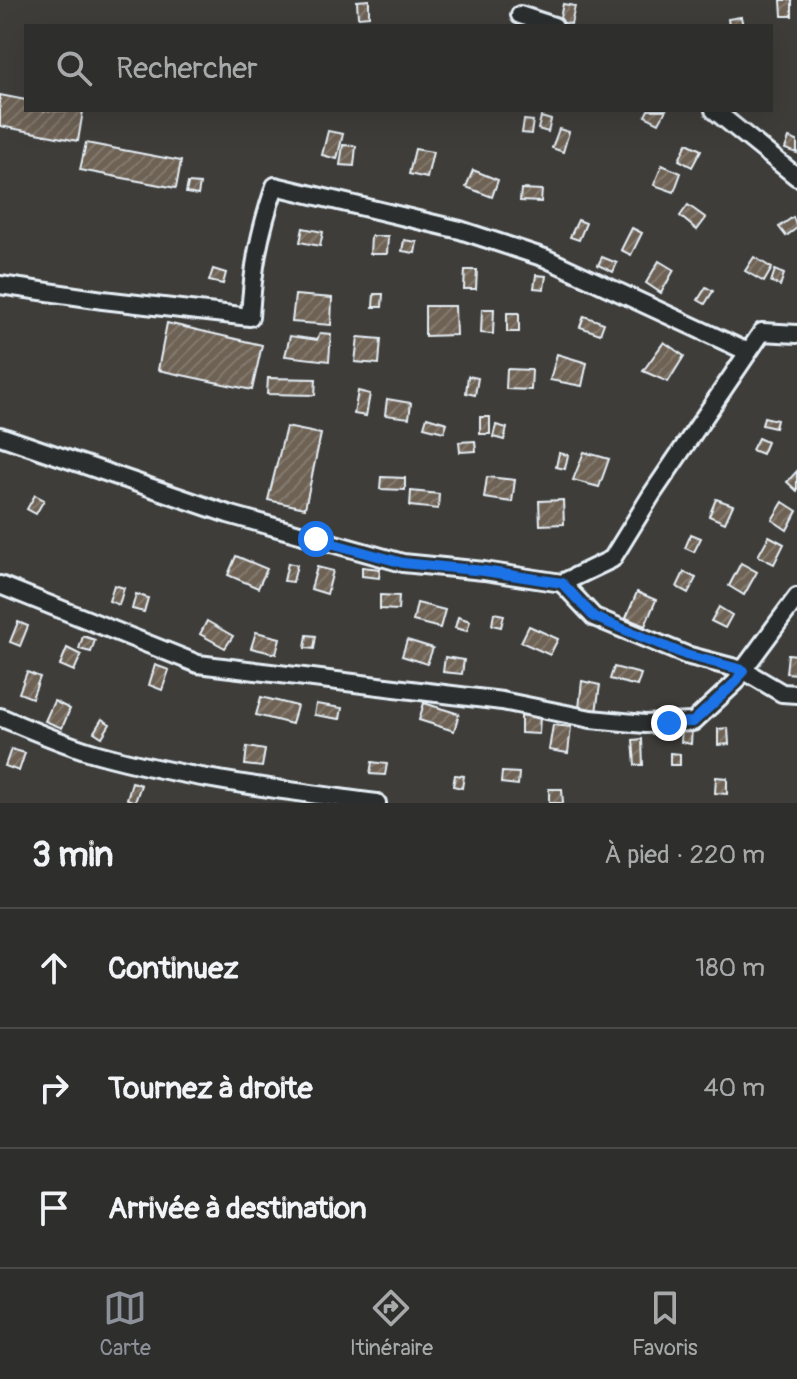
<!DOCTYPE html>
<html lang="fr">
<meta charset="utf-8">
<style>
:root{--surface:#2e2e2c;--page:#363634;--text:#f1f3f6;--muted:#a7a8a9;--line:#494a48;--accent:#8c9099}
body{margin:0;font-family:Pangolin,sans-serif;background:var(--page);color:var(--text)}
.stop{position:absolute;width:24px;height:24px;margin:-18px;border:6px solid #1a73e8;border-radius:50%;background:#fff}
.stop.end{background:#1a73e8;border-color:#fff;box-shadow:0 2px 8px #0008}
.list{margin:0;padding:0;list-style:none}
h2{display:flex;justify-content:space-between;align-items:center;height:104px;margin:0;padding:0 32px;font-size:34px}
h2 small{font-size:26px;font-weight:400;color:var(--muted)}
.list li{display:grid;grid-template-columns:52px 1fr auto;gap:24px;align-items:center;box-sizing:border-box;height:120px;padding:0 32px;border-top:2px solid var(--line)}
.list b{display:block;font-size:30px;white-space:nowrap}
.list em{font-size:26px;font-style:normal;color:var(--muted)}
.icon{flex:none;width:44px;height:44px;fill:none;stroke:currentColor;stroke-width:2;stroke-linecap:round;stroke-linejoin:round}
.map{position:relative;flex:none;width:797px;height:803px;overflow:hidden}
.search{position:absolute;background:var(--surface);box-shadow:0 8px 32px #0002;left:24px;right:24px;top:24px;height:88px;display:flex;align-items:center;gap:20px;box-sizing:border-box;padding:0 28px;border-radius:0px;color:var(--muted);font-size:30px}
.sheet{height:464px;background:var(--surface)}
nav{display:flex;justify-content:space-around;align-items:center;box-sizing:border-box;height:112px;border-top:2px solid var(--line);background:var(--surface);font-size:22px;color:var(--muted)}
nav a{display:grid;justify-items:center;gap:4px}
nav .on{color:var(--accent)}
.map>svg:first-child{display:block}
.building{fill:url(#building-hatch);stroke:#e8f1f8;stroke-width:2}
.lines{fill:none;stroke-linecap:round;stroke-linejoin:round}
.minor-casing{stroke:#e8f1f8;stroke-width:22}
.minor{stroke:#2a2d2e;stroke-width:16}
.route{stroke:#1a73e8;stroke-width:10}
</style>
<div class="map">
<svg width="797" height="803" viewBox="0 0 797 803">
<defs>
<pattern id="building-hatch" width="6" height="6" patternUnits="userSpaceOnUse" patternTransform="scale(2)"><rect width="6" height="6" fill="#6e6255"/><path d="M-1 1l2-2M0 6l6-6M5 7l2-2" fill="none" stroke="#83796e"/></pattern>
</defs>
<rect width="100%" height="100%" fill="#3e3d3a"/>
<filter id="ink" filterUnits="userSpaceOnUse"><feTurbulence type="fractalNoise" baseFrequency=".0125" numOctaves="2"/><feDisplacementMap in="SourceGraphic" scale="16" xChannelSelector="R" yChannelSelector="G"/><feConvolveMatrix kernelMatrix="1 2 1 2 8 2 1 2 1" color-interpolation-filters="sRGB"/></filter>
<g filter="url(#ink)">
<g class="building">
<polygon points="369,0 369,16 358,17 357,1"/>
<polygon points="781,0 792,0 792,16 782,16"/>
<polygon points="563,4 575,6 571,24 559,22"/>
<polygon points="741,17 743,26 729,26 728,19"/>
<polygon points="0,95 26,100 26,110 83,111 78,141 0,126"/>
<polygon points="648,110 666,110 659,123 645,116"/>
<polygon points="541,117 551,120 548,132 538,129"/>
<polygon points="524,120 533,121 531,134 522,133"/>
<polygon points="559,129 569,132 563,152 552,148"/>
<polygon points="328,131 343,134 337,159 322,155"/>
<polygon points="789,138 797,141 797,153 785,149"/>
<polygon points="86,143 181,161 176,188 80,170"/>
<polygon points="687,143 701,150 692,167 679,160"/>
<polygon points="343,145 356,146 354,166 340,165"/>
<polygon points="415,149 433,152 427,178 409,174"/>
<polygon points="662,165 681,173 674,192 654,185"/>
<polygon points="473,170 498,180 492,197 466,187"/>
<polygon points="188,183 200,184 198,195 186,193"/>
<polygon points="521,189 542,190 541,202 520,201"/>
<polygon points="688,205 706,218 697,230 680,216"/>
<polygon points="793,217 797,228 786,236 779,227"/>
<polygon points="578,220 586,223 579,240 570,237"/>
<polygon points="303,228 323,232 320,246 300,242"/>
<polygon points="632,228 642,233 631,255 621,250"/>
<polygon points="371,236 388,236 387,254 370,254"/>
<polygon points="404,240 417,242 415,253 402,251"/>
<polygon points="602,257 617,263 613,272 598,265"/>
<polygon points="754,257 772,268 764,282 745,271"/>
<polygon points="659,261 674,270 661,293 646,283"/>
<polygon points="213,269 226,273 223,284 209,281"/>
<polygon points="465,270 477,270 476,289 464,289"/>
<polygon points="775,270 784,274 780,286 771,282"/>
<polygon points="536,275 546,276 544,289 534,288"/>
<polygon points="706,287 713,291 705,304 698,300"/>
<polygon points="374,294 383,294 382,307 373,307"/>
<polygon points="295,295 332,298 331,325 292,322"/>
<polygon points="425,306 455,306 456,335 425,336"/>
<polygon points="482,309 494,309 493,334 481,333"/>
<rect x="507" y="313" width="12" height="19"/>
<polygon points="584,316 604,323 600,334 580,327"/>
<polygon points="167,323 262,345 252,390 158,370"/>
<polygon points="320,333 331,334 329,361 285,356 290,336 317,340"/>
<polygon points="358,337 381,339 379,364 355,362"/>
<polygon points="664,342 684,356 668,382 643,371"/>
<polygon points="557,354 587,363 582,386 550,380"/>
<polygon points="507,369 532,370 531,390 506,389"/>
<polygon points="468,376 478,378 475,395 466,393"/>
<polygon points="268,378 316,379 315,395 267,394"/>
<polygon points="358,391 370,394 366,416 354,414"/>
<polygon points="387,399 411,403 409,418 385,415"/>
<polygon points="427,417 447,423 444,432 424,427"/>
<rect x="480" y="417" width="10" height="17"/>
<polygon points="764,417 777,420 775,428 762,425"/>
<polygon points="496,425 507,428 504,440 493,437"/>
<polygon points="286,427 321,434 305,508 268,500"/>
<polygon points="758,438 767,442 762,454 752,450"/>
<polygon points="475,441 476,451 460,452 459,442"/>
<polygon points="584,452 609,459 599,487 573,480"/>
<polygon points="559,453 568,455 565,469 556,467"/>
<polygon points="797,471 797,491 787,482"/>
<polygon points="381,477 405,478 405,490 380,489"/>
<polygon points="487,477 515,480 512,502 484,498"/>
<polygon points="411,491 439,494 438,509 410,506"/>
<polygon points="35,495 44,500 36,514 27,509"/>
<polygon points="716,499 733,505 725,523 709,516"/>
<polygon points="563,500 564,524 540,525 539,501"/>
<polygon points="783,502 797,511 787,530 772,520"/>
<polygon points="691,534 701,538 694,552 685,548"/>
<polygon points="769,536 784,544 774,564 758,556"/>
<polygon points="236,556 267,569 258,588 228,575"/>
<polygon points="288,563 297,565 293,582 284,581"/>
<polygon points="741,563 757,572 744,595 729,586"/>
<polygon points="317,567 333,571 327,594 311,589"/>
<polygon points="362,567 380,569 379,578 362,576"/>
<polygon points="684,572 696,578 688,593 677,587"/>
<polygon points="114,585 124,588 119,605 109,601"/>
<polygon points="637,592 656,600 645,626 626,618"/>
<polygon points="136,594 148,598 144,612 132,609"/>
<polygon points="380,595 399,596 398,610 380,609"/>
<polygon points="417,603 445,610 440,628 413,621"/>
<polygon points="719,607 732,615 725,628 711,621"/>
<polygon points="494,613 504,615 501,627 492,625"/>
<polygon points="458,617 470,621 467,631 455,628"/>
<polygon points="207,621 233,636 225,648 200,634"/>
<polygon points="18,622 28,626 20,646 10,642"/>
<polygon points="529,626 558,639 550,655 521,642"/>
<polygon points="256,632 280,638 276,654 251,648"/>
<polygon points="307,635 316,636 314,649 305,648"/>
<polygon points="83,636 95,640 91,652 79,649"/>
<polygon points="407,640 433,648 427,664 402,656"/>
<polygon points="67,648 81,655 74,671 60,665"/>
<polygon points="788,654 797,655 797,674 786,673"/>
<polygon points="445,657 464,660 462,674 443,672"/>
<polygon points="155,665 169,670 162,690 149,685"/>
<polygon points="614,667 641,674 637,686 610,679"/>
<polygon points="27,672 40,677 32,698 19,693"/>
<polygon points="582,681 600,685 596,712 579,708"/>
<polygon points="261,697 297,706 292,724 256,715"/>
<polygon points="54,701 70,709 62,728 45,721"/>
<polygon points="424,703 459,714 454,731 419,720"/>
<polygon points="316,704 342,708 340,719 314,715"/>
<polygon points="521,715 540,716 539,734 521,733"/>
<polygon points="102,719 110,724 102,737 94,732"/>
<polygon points="553,725 571,727 568,753 549,750"/>
<polygon points="682,727 692,728 691,744 681,742"/>
<polygon points="728,728 729,744 718,745 718,729"/>
<polygon points="642,739 643,765 635,765 633,740"/>
<polygon points="247,747 265,750 262,767 245,765"/>
<polygon points="11,749 25,753 19,771 5,766"/>
<polygon points="670,753 680,754 680,765 670,765"/>
<polygon points="372,762 387,764 385,775 370,774"/>
<polygon points="502,772 519,773 518,785 501,783"/>
<polygon points="455,775 464,776 462,788 453,786"/>
<polygon points="716,777 727,778 727,794 715,793"/>
<polygon points="132,782 141,785 135,802 127,799"/>
<polygon points="549,789 562,789 563,803 549,803"/>
</g>
<g class="lines">
<defs>
<g id="minor">
<polyline points="520,15 554,26"/>
<polyline points="714,110 797,177"/>
<path d="M0,285L103,300L250,317C253,266 259,234 275,186L460,230L545,258L748,352"/>
<polyline points="0,436 228,514 403,563 484,571 562,583 612,559 652,494 762,332 797,334"/>
<polyline points="562,583 594,617 686,655 743,670 782,693 797,694"/>
<polyline points="0,585 198,664 502,701 591,719 645,724 693,722 736,682 743,670 797,597"/>
<path d="M0,717C32,730 65,745 98,754C189,779 283,790 377,803"/>
</g>
</defs>
<use href="#minor" class="minor-casing"/>
<use href="#minor" class="minor"/>
</g>
</g>
<g class="lines" filter="url(#ink)">
<polyline class="route" points="316,539 403,563 484,571 562,583 594,617 686,655 743,670 736,682 693,722 669,723"/>
</g>
</svg>
<div class="stop" style="left:316px;top:539px"></div>
<div class="stop end" style="left:669px;top:723px"></div>
<div class="search"><svg class="icon" aria-label="search" viewBox="0 0 24 24"><circle cx="10" cy="10" r="6"/><path d="M15 15l6 6"/></svg>Rechercher</div>
</div>
<section class="sheet">
<h2>3 min<small>À pied · 220 m</small></h2>
<ul class="list">
<li><svg class="icon" aria-label="ahead" viewBox="0 0 24 24"><path d="M12 20V5M6 11l6-6 6 6"/></svg><div><b>Continuez</b></div><em>180 m</em></li>
<li><svg class="icon" aria-label="right" viewBox="0 0 24 24"><path d="M7 20v-9h11M14 6l5 5-5 5"/></svg><div><b>Tournez à droite</b></div><em>40 m</em></li>
<li><svg class="icon" aria-label="arrive" viewBox="0 0 24 24"><path d="M6 21V4h12l-3 4 3 4H6"/></svg><div><b>Arrivée à destination</b></div></li>
</ul>
</section>
<nav>
<a class="on"><svg class="icon" aria-label="map" viewBox="0 0 24 24"><path d="M3 6l6-2 6 2 6-2v14l-6 2-6-2-6 2zM9 4v14M15 6v14"/></svg>Carte</a>
<a><svg class="icon" aria-label="directions" viewBox="0 0 24 24"><path d="M12 3l9 9-9 9-9-9zM9 14v-3h6M13 9l2 2-2 2"/></svg>Itinéraire</a>
<a><svg class="icon" aria-label="saved" viewBox="0 0 24 24"><path d="M7 4h10v16l-5-4-5 4z"/></svg>Favoris</a>
</nav>
